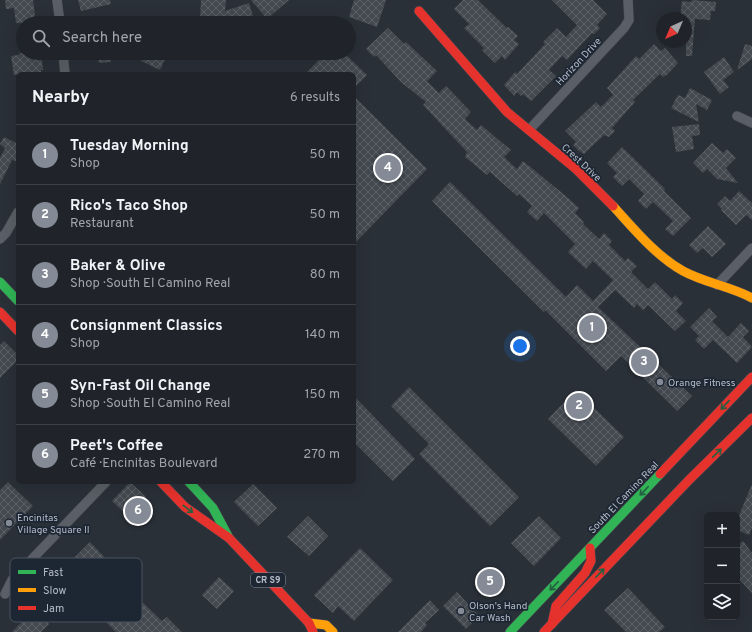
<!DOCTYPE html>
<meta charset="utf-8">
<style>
:root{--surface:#20242a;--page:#282c32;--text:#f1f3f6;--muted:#a2a4a8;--line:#3d4147;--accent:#848b96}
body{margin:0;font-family:Overpass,sans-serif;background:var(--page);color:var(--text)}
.controls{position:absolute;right:12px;bottom:12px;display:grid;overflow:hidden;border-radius:6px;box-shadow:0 4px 16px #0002}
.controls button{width:36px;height:36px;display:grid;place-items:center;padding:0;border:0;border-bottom:1px solid var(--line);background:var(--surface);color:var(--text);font:20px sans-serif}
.compass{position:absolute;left:656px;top:12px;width:36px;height:36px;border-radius:50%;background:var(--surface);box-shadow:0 4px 16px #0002;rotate:224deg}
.you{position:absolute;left:520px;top:346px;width:14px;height:14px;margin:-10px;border:3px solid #fff;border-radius:50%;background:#1a73e8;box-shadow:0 0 0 6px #1a73e833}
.badge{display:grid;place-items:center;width:26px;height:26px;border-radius:50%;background:var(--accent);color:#fff;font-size:13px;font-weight:700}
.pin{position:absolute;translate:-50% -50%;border:2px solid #fff;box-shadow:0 1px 4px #0006}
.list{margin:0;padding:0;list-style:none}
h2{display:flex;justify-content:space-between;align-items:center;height:52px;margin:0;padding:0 16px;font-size:17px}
h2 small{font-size:13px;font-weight:400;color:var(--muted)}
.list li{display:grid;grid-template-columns:26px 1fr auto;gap:12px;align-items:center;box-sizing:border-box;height:60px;padding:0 16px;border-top:1px solid var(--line)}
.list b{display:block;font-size:15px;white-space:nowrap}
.list p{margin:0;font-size:13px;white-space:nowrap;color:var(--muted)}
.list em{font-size:13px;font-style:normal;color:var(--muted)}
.icon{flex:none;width:22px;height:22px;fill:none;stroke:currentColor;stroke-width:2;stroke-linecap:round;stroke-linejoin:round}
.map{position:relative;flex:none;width:752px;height:632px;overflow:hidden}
.search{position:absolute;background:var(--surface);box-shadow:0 4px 16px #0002;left:16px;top:16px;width:340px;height:44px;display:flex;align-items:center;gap:10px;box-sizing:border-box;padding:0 14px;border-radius:22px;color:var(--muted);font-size:15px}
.panel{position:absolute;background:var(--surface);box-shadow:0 4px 16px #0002;left:16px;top:72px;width:340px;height:412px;border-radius:6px}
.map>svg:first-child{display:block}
.building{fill:url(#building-cross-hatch)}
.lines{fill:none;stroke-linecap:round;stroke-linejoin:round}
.street-casing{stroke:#484c53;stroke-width:10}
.fast-casing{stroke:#484c53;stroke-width:10}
.slow-casing{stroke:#484c53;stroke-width:10}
.jam-casing{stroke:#484c53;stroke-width:10}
.street{stroke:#5a5e66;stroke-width:9}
.fast{stroke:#30b455;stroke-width:9}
.slow{stroke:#ff9f0a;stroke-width:9}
.jam{stroke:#e5322d;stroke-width:9}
.oneway{stroke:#255f41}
.poi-dot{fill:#848b96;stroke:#1d2633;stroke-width:1.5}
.labels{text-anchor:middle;stroke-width:3.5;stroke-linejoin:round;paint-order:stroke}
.shield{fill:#1d2633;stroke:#878f9c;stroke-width:1}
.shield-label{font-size:9px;font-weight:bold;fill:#b4bcc9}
.street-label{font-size:10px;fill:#b4bcc9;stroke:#1d2633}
.poi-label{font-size:10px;fill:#b4bcc9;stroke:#1d2633;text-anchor:start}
.key{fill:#1d2633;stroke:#4a5360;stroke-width:1}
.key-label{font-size:11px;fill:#b4bcc9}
</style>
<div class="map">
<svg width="752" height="632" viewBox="0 0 752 632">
<defs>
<pattern id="building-cross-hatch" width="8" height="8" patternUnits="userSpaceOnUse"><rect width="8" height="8" fill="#444950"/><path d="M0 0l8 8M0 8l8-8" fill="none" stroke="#5d6168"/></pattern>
</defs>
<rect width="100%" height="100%" fill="#2a3038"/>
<g class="building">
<polygon points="5,0 33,0 36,23 16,23 14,8 6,9"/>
<polygon points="78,0 110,0 111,4 81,11"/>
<polygon points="201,0 226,0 225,11 249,3 255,23 200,20"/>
<polygon points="251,0 289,0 267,19"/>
<polygon points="354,0 386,0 377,27 349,17"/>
<polygon points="463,0 478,0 507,28 508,27 518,36 514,40 519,44 505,60 502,56 495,63 482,50 484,48 464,28 469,24 454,9"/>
<polygon points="552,0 593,0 607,14 597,25 600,28 594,34 592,33 567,60 562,56 549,70 556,76 531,101 523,94 521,96 517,92 514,96 504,85 515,72 517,74 545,44 543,42 557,28 566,37 577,25"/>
<polygon points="692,0 716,2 715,11 711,11 710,20 695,19 692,56 686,56 686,18 680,18 682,1 691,2"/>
<polygon points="388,28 404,44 406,42 437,71 427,81 439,93 446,86 471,112 465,119 477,130 481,125 511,150 504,157 517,169 523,161 567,197 579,208 575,213 584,222 583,224 599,239 604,233 612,241 609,245 625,261 628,258 637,266 631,272 648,289 655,282 672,299 675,295 683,303 676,311 686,321 675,331 648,305 643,310 637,304 634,308 615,290 598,307 692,396 677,411 621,356 606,371 545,310 544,312 432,201 450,182 566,297 577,285 593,301 613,280 593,261 586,269 568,252 575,244 544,213 537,221 527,212 532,206 519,194 517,196 490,172 487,175 465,157 467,152 423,105 426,102 402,83 376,55 374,57 366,49"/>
<polygon points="654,44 661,51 665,48 678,63 667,75 663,77 660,74 633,100 635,102 612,128 615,131 609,137 604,135 584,154 579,151 573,145 576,142 565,131 596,102 601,107 613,95 607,88 636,56 639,59"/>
<polygon points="745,44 752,46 752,59 737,70"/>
<polygon points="20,53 41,53 43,70 41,70 41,72 14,75 11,56 18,55"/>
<polygon points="97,53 110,53 111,62 99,63"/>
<polygon points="144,53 168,53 160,70 141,61"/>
<polygon points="326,53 344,53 367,75 354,88 354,74 305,74"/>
<polygon points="724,57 734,72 723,80 729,87 720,94 704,72"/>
<polygon points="690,88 712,100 707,110 696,104 699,122 671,108 678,95 685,98"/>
<polygon points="354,96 427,169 354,244"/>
<polygon points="699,124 700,135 692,136 694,149 676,152 672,127"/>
<polygon points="4,137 18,144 18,157 16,161 12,160 0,184 0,158 5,148 0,144"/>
<polygon points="712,143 723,153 727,149 736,158 726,168 738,183 717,179 707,169 703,173 693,163"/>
<polygon points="622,147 665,189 664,191 691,218 673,236 665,229 673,221 653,202 646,209 638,201 644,194 629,179 622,186 613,177 617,173 607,163"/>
<polygon points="739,191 752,203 752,220 746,215 736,225 721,210 722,209 717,204 725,196 730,201"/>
<polygon points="708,226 726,244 712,257 703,248 697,253 689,245"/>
<polygon points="709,308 717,317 712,321 728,337 741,323 749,331 743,337 752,347 737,363 713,340 704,349 695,340 699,336 690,327"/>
<polygon points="4,341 18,355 18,360 0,378 0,345"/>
<polygon points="409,387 519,497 490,526 419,454 429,444 391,406"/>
<polygon points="576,390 624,437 596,466 548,419"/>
<polygon points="354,396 415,459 393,481 354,442"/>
<polygon points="8,482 33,506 0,540 0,490"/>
<polygon points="130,482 146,497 128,516 112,501"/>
<polygon points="253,484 277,508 258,526 234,502"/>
<polygon points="752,484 752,527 749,535 737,530 737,520"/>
<polygon points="308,516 328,536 309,556 287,537"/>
<polygon points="539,516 561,538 534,566 511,543"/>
<polygon points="743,541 752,553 752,593 737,577 737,546"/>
<polygon points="90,542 109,562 104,567 124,587 113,598 125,610 138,598 162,621 167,617 182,632 116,632 58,574"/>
<polygon points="360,548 393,580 354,621 338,606 333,613 314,595"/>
<polygon points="492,569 502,581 488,594 477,582"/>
<polygon points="219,577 234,591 217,609 202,595"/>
<polygon points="628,588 665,627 659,632 626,632 604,610"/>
<polygon points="457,592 479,616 466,629 443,606"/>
<polygon points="430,600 439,610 425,623 427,625 421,632 398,632"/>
<polygon points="35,609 49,624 41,632 12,632"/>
</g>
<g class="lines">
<defs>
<g id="street">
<polyline points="57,0 60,23"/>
<polyline points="63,53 65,74"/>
<polyline points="737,116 752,123"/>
<polyline points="529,130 624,28 629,20 628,0"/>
<polyline points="0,239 6,233 18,212"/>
<polyline points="717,285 752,248"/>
<polyline points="5,594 12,580 106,482"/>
</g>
<g id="fast">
<polyline points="0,282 18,301"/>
<polyline points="189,482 213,508 228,536"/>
<polyline points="510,632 660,474"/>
</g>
<g id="slow">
<path d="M613,206C634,229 656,256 683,271C705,283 730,286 752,298"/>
<polyline points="309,623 326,625 333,632"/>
</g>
<g id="jam">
<polyline points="419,11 507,112 576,169 613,206"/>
<polyline points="0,312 18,331"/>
<polyline points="660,474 752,377"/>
<polyline points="161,482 185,507 229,538 309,623 313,632"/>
<polyline points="552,624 556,606 585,573 591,561 590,548"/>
<polyline points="544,632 689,480 752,418"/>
</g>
</defs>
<use href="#street" class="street-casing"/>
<use href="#fast" class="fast-casing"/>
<use href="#slow" class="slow-casing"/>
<use href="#jam" class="jam-casing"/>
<use href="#street" class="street"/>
<use href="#fast" class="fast"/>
<use href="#slow" class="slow"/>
<use href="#jam" class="jam"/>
</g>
<defs><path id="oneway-shaft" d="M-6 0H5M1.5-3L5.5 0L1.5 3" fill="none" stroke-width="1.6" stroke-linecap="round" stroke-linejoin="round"/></defs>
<g class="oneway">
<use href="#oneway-shaft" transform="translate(725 405) rotate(133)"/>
<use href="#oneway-shaft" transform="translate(717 453) rotate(-44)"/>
<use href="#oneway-shaft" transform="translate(644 491) rotate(134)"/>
<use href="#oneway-shaft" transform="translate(188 509) rotate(37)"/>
<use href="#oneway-shaft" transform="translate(600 573) rotate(-46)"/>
<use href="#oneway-shaft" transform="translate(554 586) rotate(134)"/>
</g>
<g class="poi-dot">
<circle cx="660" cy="382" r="4"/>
<circle cx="9" cy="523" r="4"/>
<circle cx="461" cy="611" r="4"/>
</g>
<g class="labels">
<rect class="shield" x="251" y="573" width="34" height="14" rx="3"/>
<g class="shield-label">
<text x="268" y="583">CR S9</text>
</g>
<g class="street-label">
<text transform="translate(578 61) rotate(-47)" y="4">Horizon Drive</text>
<text transform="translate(582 162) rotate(43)" y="4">Crest Drive</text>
<text transform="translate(623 497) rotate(-46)" y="4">South El Camino Real</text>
</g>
<g class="poi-label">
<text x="668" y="386">Orange Fitness</text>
<text x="17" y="521">Encinitas<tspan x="17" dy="12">Village Square II</tspan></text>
<text x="469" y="609">Olson's Hand<tspan x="469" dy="12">Car Wash</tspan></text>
</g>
</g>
<rect x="10" y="558" width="132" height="64" rx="6" class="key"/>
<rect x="18" y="570" width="18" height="4" fill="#30b455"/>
<rect x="18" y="588" width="18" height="4" fill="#ff9f0a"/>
<rect x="18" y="606" width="18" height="4" fill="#e5322d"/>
<g class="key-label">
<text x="43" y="576">Fast</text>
<text x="43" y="594">Slow</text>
<text x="43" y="612">Jam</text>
</g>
</svg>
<div class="controls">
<button>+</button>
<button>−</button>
<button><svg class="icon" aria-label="layers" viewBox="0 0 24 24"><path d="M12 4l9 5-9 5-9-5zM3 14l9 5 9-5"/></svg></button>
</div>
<svg class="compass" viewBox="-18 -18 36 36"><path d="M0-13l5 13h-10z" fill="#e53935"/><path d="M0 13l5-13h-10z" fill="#a2a4a8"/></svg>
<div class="you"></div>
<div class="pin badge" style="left:592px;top:328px">1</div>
<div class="pin badge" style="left:579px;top:406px">2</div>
<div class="pin badge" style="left:644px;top:362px">3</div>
<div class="pin badge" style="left:388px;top:168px">4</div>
<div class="pin badge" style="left:490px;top:582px">5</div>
<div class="pin badge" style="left:138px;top:511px">6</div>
<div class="search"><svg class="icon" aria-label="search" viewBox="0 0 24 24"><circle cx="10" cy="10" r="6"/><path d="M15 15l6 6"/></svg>Search here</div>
<section class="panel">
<h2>Nearby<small>6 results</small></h2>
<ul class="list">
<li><span class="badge">1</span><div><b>Tuesday Morning</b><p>Shop</p></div><em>50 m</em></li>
<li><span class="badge">2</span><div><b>Rico's Taco Shop</b><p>Restaurant</p></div><em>50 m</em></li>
<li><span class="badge">3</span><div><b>Baker &amp; Olive</b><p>Shop · South El Camino Real</p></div><em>80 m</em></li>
<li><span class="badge">4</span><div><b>Consignment Classics</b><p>Shop</p></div><em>140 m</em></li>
<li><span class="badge">5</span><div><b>Syn-Fast Oil Change</b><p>Shop · South El Camino Real</p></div><em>150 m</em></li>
<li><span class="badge">6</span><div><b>Peet's Coffee</b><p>Café · Encinitas Boulevard</p></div><em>270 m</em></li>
</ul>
</section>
</div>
